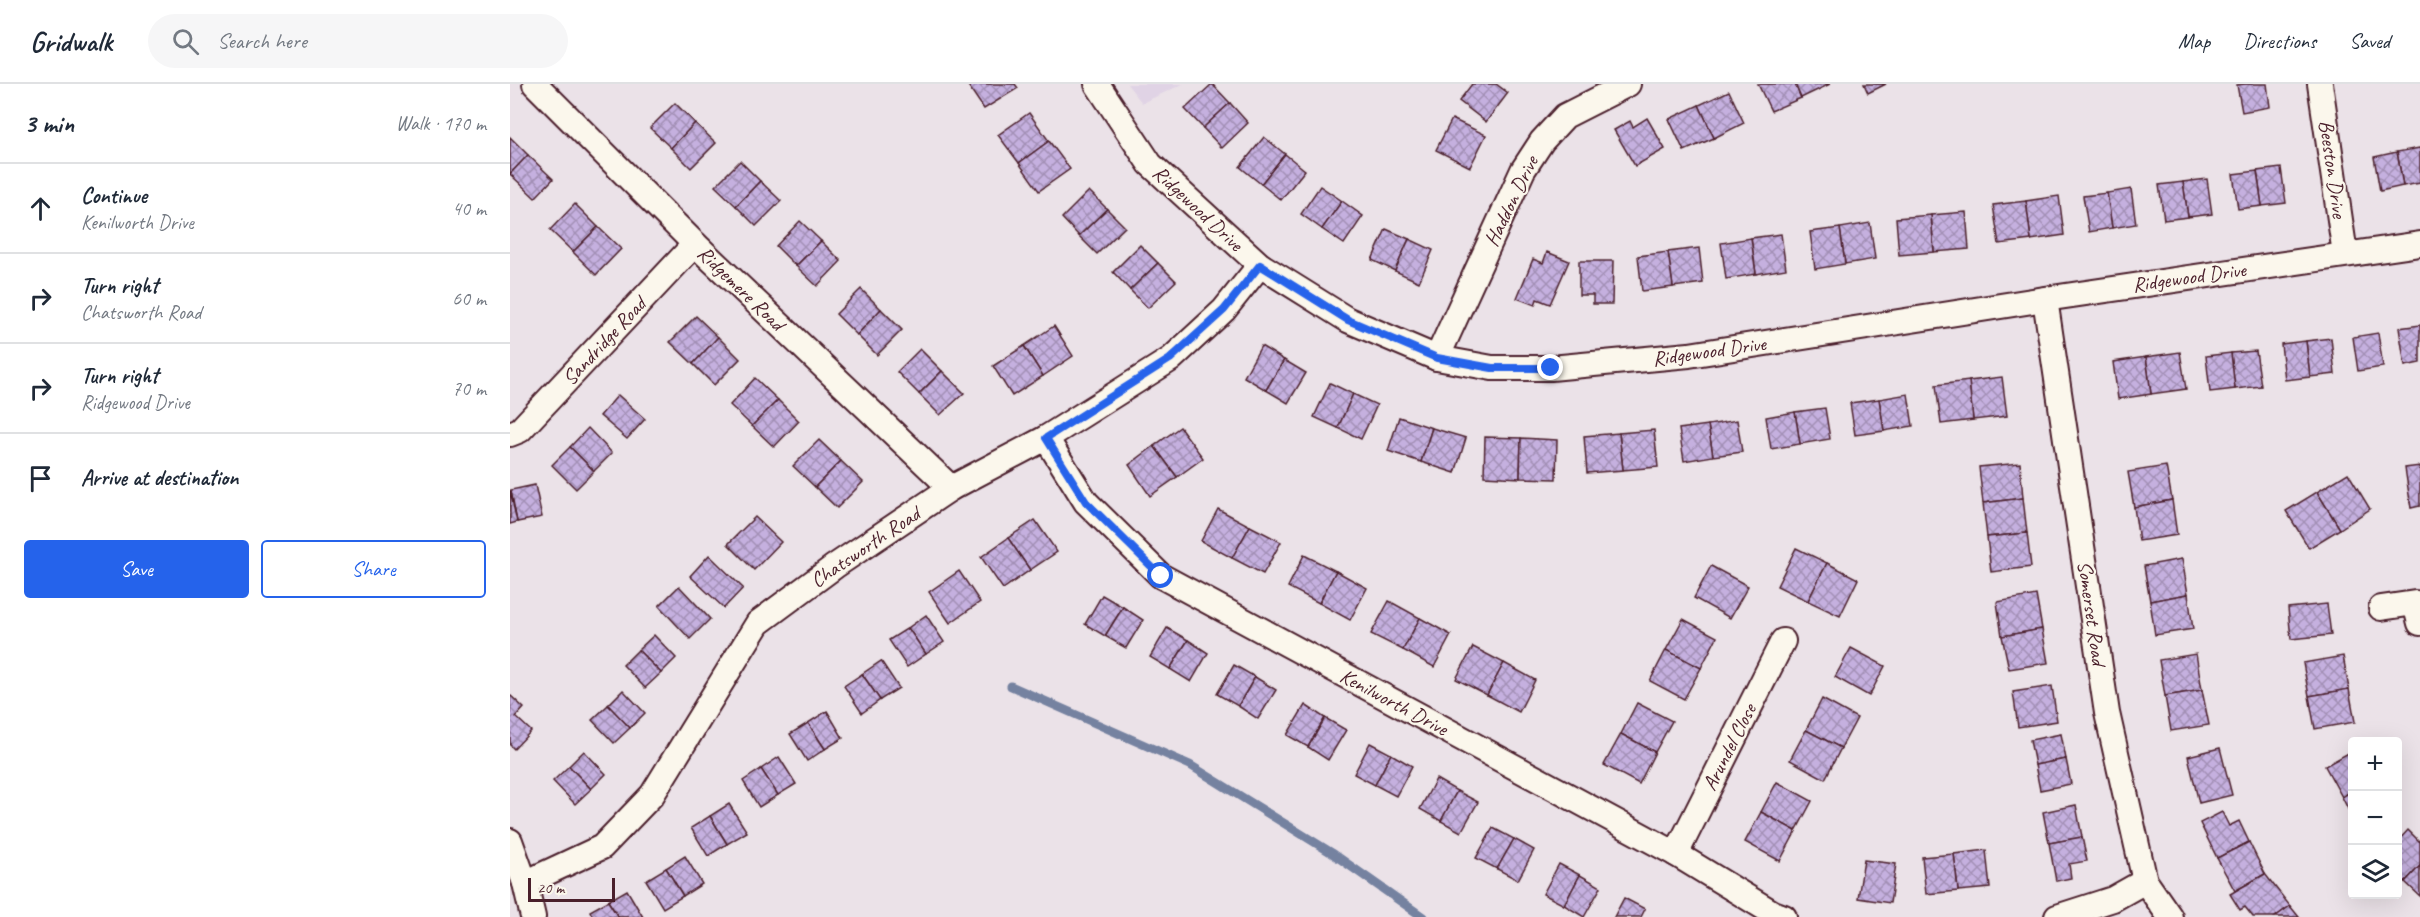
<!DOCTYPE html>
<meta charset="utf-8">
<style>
:root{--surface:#fff;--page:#f6f6f7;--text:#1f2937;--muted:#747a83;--line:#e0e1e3;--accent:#2563eb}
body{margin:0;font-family:Caveat,sans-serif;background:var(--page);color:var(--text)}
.controls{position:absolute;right:18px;bottom:18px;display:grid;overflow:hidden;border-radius:6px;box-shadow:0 6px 24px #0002}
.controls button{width:54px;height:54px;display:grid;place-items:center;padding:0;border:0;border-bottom:2px solid var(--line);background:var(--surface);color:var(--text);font:30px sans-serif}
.scale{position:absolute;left:18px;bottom:15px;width:87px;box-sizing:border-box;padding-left:6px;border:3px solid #4a1f2b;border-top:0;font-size:16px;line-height:21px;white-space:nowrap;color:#4a1f2b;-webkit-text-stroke:4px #fbf7ec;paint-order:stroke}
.stop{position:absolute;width:18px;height:18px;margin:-14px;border:4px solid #2563eb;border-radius:50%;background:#fff}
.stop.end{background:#2563eb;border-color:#fff;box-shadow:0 2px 6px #0008}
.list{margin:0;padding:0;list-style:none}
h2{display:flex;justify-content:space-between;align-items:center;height:78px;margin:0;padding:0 24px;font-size:26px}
h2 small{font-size:20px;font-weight:400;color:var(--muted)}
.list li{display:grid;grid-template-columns:39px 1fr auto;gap:18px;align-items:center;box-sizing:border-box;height:90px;padding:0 24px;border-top:2px solid var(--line)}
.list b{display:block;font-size:22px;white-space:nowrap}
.list p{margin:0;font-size:20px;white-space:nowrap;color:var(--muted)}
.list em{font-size:20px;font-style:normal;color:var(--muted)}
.actions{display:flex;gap:12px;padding:18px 24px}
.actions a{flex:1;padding:14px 0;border:2px solid var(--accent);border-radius:6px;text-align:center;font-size:21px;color:var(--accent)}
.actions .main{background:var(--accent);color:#fff}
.icon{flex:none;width:33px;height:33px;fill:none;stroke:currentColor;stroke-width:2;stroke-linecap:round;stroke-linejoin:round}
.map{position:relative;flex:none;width:1910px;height:833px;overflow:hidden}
header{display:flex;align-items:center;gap:36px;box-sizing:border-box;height:84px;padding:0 30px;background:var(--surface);border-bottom:2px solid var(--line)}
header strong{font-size:28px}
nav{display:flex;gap:33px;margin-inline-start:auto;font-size:21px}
.search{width:420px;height:54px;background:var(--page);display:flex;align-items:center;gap:15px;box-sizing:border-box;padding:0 21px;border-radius:33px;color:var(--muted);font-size:22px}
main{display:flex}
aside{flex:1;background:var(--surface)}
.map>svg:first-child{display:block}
.built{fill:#e0d3e5}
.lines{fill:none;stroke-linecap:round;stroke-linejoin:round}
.stream{stroke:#7582a0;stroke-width:9}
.building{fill:url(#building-cross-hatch);stroke:#4a1f2b;stroke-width:1.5}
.minor-casing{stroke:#4a1f2b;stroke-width:28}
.minor{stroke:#fbf7ec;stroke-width:24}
.route{stroke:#2563eb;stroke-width:8}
.labels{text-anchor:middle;stroke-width:4.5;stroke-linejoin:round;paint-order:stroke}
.street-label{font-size:21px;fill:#4a1f2b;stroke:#fbf7ec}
</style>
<header>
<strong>Gridwalk</strong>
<div class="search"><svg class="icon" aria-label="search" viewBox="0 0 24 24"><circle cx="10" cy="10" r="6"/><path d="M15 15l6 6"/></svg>Search here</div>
<nav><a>Map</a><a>Directions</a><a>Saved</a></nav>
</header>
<main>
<aside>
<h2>3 min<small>Walk · 170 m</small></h2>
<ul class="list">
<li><svg class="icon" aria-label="ahead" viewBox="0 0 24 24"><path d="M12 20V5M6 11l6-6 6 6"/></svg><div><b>Continue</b><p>Kenilworth Drive</p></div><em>40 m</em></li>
<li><svg class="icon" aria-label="right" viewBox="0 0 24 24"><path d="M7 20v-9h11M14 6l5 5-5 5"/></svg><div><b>Turn right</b><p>Chatsworth Road</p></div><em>60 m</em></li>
<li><svg class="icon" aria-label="right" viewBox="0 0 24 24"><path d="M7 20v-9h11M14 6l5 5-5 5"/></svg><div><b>Turn right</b><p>Ridgewood Drive</p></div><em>70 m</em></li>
<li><svg class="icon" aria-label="arrive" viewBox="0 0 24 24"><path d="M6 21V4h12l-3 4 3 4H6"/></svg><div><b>Arrive at destination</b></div></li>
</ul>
<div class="actions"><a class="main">Save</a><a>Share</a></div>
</aside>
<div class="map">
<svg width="1910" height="833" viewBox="0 0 1910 833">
<defs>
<pattern id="building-cross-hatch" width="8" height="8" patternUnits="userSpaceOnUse" patternTransform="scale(1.5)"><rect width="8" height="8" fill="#c5b0df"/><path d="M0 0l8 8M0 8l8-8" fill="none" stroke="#a28fb5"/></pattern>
</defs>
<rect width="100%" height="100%" fill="#ebe2e8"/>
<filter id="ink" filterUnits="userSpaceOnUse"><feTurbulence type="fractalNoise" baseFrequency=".0167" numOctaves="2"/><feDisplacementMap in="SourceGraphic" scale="12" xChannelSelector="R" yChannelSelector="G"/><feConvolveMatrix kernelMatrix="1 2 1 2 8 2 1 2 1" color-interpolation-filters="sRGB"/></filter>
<g filter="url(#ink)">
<polygon class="built" points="617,0 673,0 632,19"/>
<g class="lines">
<polyline class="stream" points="501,602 680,681 822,769 913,833"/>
</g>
<g class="building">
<polygon points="457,0 505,0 508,4 474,25"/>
<polygon points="702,0 720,19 693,44 675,25"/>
<polygon points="962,0 986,0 998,9 976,38 949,17"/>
<polygon points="1248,0 1285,0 1291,14 1261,27"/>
<polygon points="1285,0 1320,0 1291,14"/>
<polygon points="1354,0 1376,0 1358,9"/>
<polygon points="1735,0 1757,0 1760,23 1732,28 1727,1"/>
<polygon points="1219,7 1234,39 1204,54 1189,21"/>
<polygon points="165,19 185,39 161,64 140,44"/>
<polygon points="720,19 738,39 712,64 693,44"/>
<polygon points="1189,21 1204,54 1174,67 1159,35"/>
<polygon points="519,29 539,57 509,79 488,51"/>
<polygon points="1137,34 1155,65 1125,82 1104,46 1120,37 1123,43"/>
<polygon points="942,35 976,51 960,83 926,66"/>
<polygon points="185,39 206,59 181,84 161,64"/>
<polygon points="0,53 18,71 0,90"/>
<polygon points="754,53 775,70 751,100 730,83"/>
<polygon points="539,57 560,85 529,107 509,79"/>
<polygon points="1910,64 1910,99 1893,102 1887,68"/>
<polygon points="1887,68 1893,102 1870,107 1864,73"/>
<polygon points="775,70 795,86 771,116 751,100"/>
<polygon points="18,71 43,95 25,114 0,90"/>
<polygon points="230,77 250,97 226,122 205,102"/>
<polygon points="1771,84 1776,119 1752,122 1747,87"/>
<polygon points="1747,87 1752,122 1728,125 1723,90"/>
<polygon points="1697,95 1702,130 1678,133 1673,98"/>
<polygon points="250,97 271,117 246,142 226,122"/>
<polygon points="1673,98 1678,133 1654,136 1649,101"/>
<polygon points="810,102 832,117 812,145 791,130"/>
<polygon points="1621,105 1626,140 1602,144 1597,109"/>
<polygon points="579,107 597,125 569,152 552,134"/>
<polygon points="1597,109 1602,144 1579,148 1573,112"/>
<polygon points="1549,112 1554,151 1521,156 1516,117"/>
<polygon points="832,117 853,132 834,160 812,145"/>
<polygon points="1516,117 1521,156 1489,160 1483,121"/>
<polygon points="65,120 88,143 63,168 40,146"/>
<polygon points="597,125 615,143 587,170 569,152"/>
<polygon points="1456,128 1459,165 1424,168 1421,131"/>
<polygon points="1421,131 1424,168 1389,171 1386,134"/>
<polygon points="290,137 311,157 286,182 266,162"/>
<polygon points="1360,139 1365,175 1335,180 1330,144"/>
<polygon points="88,143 111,165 86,191 63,168"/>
<polygon points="1330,144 1335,180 1305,185 1300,148"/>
<polygon points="876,145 899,155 885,187 862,176"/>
<polygon points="1271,150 1276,185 1246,190 1241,154"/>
<polygon points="1241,154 1246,190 1216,195 1211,159"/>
<polygon points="899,155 923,166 909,198 885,187"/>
<polygon points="311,157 331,177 307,202 286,182"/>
<polygon points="630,161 648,179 620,206 603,188"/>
<polygon points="1189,164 1193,199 1163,203 1158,168"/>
<polygon points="1037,168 1059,177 1040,220 1027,215 1025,221 1007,214 1023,175 1033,179"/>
<polygon points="1158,168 1163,203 1132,207 1128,172"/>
<polygon points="1069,177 1103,177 1102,220 1083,220 1083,211 1069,211"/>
<polygon points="648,179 666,197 638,224 620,206"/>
<polygon points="351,205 371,225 347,251 326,230"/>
<polygon points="371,225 392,246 367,271 347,251"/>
<polygon points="186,232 208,253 183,280 160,258"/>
<polygon points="1910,241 1910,279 1895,282 1889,244"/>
<polygon points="544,242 563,272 533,292 514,262"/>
<polygon points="1868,249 1873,283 1848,287 1843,253"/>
<polygon points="208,253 230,275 204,301 183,280"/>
<polygon points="1821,254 1825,290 1800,293 1796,257"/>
<polygon points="1796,257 1800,293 1775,296 1771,260"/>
<polygon points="514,262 533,292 502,312 483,282"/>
<polygon points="751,262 774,276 756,306 734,293"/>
<polygon points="410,265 432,287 409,310 387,288"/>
<polygon points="1746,267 1751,302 1725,305 1721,269"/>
<polygon points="1670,268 1676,305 1641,310 1636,273"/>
<polygon points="1721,269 1725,305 1700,308 1696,272"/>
<polygon points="1636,273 1641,310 1608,315 1603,278"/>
<polygon points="774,276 796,289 778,319 756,306"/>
<polygon points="432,287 454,309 430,331 409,310"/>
<polygon points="1492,293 1497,332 1463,336 1459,297"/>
<polygon points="245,294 268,316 242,342 220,321"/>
<polygon points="1459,297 1463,336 1431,340 1426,301"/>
<polygon points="820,299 843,310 828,344 804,333"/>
<polygon points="843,310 867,321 851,355 828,344"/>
<polygon points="1398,310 1403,342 1374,347 1369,315"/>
<polygon points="108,311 135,335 117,355 90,332"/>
<polygon points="1369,315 1374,347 1345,351 1340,319"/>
<polygon points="268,316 289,337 264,363 242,342"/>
<polygon points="1315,324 1320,355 1290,360 1285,328"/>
<polygon points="1285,328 1290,360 1261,365 1256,333"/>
<polygon points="889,333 922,344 911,378 878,367"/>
<polygon points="1227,336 1232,368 1203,372 1198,341"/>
<polygon points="1198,341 1203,372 1174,377 1169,345"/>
<polygon points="670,343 693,374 667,393 644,362"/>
<polygon points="78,344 102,369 84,387 60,363"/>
<polygon points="922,344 956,354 945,389 911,378"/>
<polygon points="1144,346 1148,383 1113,386 1109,349"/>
<polygon points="1109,349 1113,386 1077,389 1074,352"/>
<polygon points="975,353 1011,354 1010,394 974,392"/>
<polygon points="1011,354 1047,356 1046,395 1010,394"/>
<polygon points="309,356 331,377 305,403 283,382"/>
<polygon points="644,362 667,393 640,412 619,381"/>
<polygon points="60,363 84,387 66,405 42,381"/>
<polygon points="331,377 353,398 327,424 305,403"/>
<polygon points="1510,379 1513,414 1473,419 1469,383"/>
<polygon points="1656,382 1662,416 1624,423 1618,388"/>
<polygon points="1910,382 1910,422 1901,424 1895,384"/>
<polygon points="1838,389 1860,425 1830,445 1807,408"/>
<polygon points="25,401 32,433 7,438 1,406"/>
<polygon points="0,406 7,438 0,440"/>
<polygon points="1807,408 1830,445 1799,464 1776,427"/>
<polygon points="1513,414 1517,449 1477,453 1473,419"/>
<polygon points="1662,416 1667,451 1629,457 1624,423"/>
<polygon points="708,425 740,442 722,474 691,457"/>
<polygon points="245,433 271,458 244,486 218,460"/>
<polygon points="525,436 547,468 520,486 498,454"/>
<polygon points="740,442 771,458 753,490 722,474"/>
<polygon points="1517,449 1521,483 1481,488 1477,453"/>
<polygon points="498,454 520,486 493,505 471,473"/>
<polygon points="1286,464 1317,479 1298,517 1267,502"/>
<polygon points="199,471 233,504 214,524 180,492"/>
<polygon points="794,471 826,487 809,519 778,503"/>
<polygon points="1672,475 1678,510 1640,517 1634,482"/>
<polygon points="1317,479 1348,495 1330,532 1298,517"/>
<polygon points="1201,482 1238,502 1220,534 1184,514"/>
<polygon points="449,487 470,518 440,539 419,508"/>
<polygon points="826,487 857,504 840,536 809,519"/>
<polygon points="169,502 200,535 180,555 149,522"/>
<polygon points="1678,510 1683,545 1645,551 1640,517"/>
<polygon points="592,511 613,523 595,552 575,540"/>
<polygon points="1526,511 1532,545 1492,552 1487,518"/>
<polygon points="879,517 910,534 893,566 861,550"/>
<polygon points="1817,520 1821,551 1781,555 1778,524"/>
<polygon points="613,523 633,536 616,564 595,552"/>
<polygon points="416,531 434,558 416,570 398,544"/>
<polygon points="910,534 941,551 924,583 893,566"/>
<polygon points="1173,535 1207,553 1191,584 1156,566"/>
<polygon points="398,544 416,570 397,583 379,556"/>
<polygon points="657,544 678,556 660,585 640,573"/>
<polygon points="1532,545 1538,579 1499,585 1492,552"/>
<polygon points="144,551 166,574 151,589 128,566"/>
<polygon points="678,556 698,569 681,598 660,585"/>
<polygon points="963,563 994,579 977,611 946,595"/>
<polygon points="1341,564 1375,582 1359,612 1325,593"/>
<polygon points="128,566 151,589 135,604 113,581"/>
<polygon points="1156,566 1191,584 1174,615 1140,597"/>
<polygon points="1686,570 1692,606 1655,612 1649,576"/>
<polygon points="1833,572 1839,605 1799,612 1793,579"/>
<polygon points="371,577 389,604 370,616 352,590"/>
<polygon points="994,579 1025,596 1009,628 977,611"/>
<polygon points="724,581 745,593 728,622 707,610"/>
<polygon points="352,590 370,616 352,629 334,602"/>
<polygon points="745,593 766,606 748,635 728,622"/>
<polygon points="1542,602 1547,637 1508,643 1503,608"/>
<polygon points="1839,605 1845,638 1805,645 1799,612"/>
<polygon points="113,606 135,629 120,644 98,621"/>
<polygon points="1692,606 1699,641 1661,647 1655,612"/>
<polygon points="0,611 14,624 6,633 21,647 4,665 0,661"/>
<polygon points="1312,615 1347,634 1331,664 1296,646"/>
<polygon points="1127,619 1162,637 1145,668 1111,650"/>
<polygon points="98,621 120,644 104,659 82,636"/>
<polygon points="795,621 815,634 798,663 777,651"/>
<polygon points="317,627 333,654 315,665 298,639"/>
<polygon points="815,634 836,646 818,676 798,663"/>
<polygon points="298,639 315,665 297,677 280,650"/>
<polygon points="1296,646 1331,664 1315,695 1280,676"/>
<polygon points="1111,650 1145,668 1129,700 1094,681"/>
<polygon points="1551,650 1556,675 1525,681 1520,656"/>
<polygon points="860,659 881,670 865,701 844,690"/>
<polygon points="1710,664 1722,711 1689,719 1678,672"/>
<polygon points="74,667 96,690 81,705 59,682"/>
<polygon points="1842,667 1842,707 1832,713 1815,682"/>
<polygon points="881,670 902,682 886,712 865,701"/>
<polygon points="269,673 286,700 268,711 251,685"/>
<polygon points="1556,675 1561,700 1530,706 1525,681"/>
<polygon points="59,682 81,705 65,720 43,697"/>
<polygon points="251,685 268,711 249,723 233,697"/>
<polygon points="926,695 947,707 931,737 910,725"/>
<polygon points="1267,698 1302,717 1286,747 1251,728"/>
<polygon points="947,707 968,718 951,748 931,737"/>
<polygon points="1842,707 1842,733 1832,713"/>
<polygon points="219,720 237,748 217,760 200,732"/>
<polygon points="1566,721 1572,753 1539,759 1533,728"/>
<polygon points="1251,728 1286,747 1270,777 1235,758"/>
<polygon points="1712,728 1719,742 1729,737 1739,758 1707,774 1690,739"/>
<polygon points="200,732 217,760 198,772 181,744"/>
<polygon points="983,744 1004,755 987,785 966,774"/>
<polygon points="1898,746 1910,758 1910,782 1895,798 1888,790 1888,757"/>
<polygon points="1572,753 1577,777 1559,780 1561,794 1546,797 1539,759"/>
<polygon points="1004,755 1024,766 1008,796 987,785"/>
<polygon points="1739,758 1755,790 1725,807 1707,774"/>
<polygon points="1476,766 1480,804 1448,807 1444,770"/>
<polygon points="1444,770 1448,807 1416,810 1412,773"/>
<polygon points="175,772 192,800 173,812 156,784"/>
<polygon points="1354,776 1386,780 1380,819 1348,814"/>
<polygon points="1049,780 1070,791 1054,821 1033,810"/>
<polygon points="1910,782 1910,812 1895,798"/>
<polygon points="156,784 173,812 153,824 136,796"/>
<polygon points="1755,790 1780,822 1765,833 1743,833 1735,823 1730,826 1720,810"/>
<polygon points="1070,791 1091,803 1074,833 1054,821"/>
<polygon points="117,806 133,833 108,833 98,817"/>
<polygon points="1114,814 1135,825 1131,833 1104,833"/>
<polygon points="98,817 108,833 83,833 80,827"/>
<polygon points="1780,822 1789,833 1765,833"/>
</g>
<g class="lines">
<defs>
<g id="minor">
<polyline points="25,0 185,160 441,404"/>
<polyline points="587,0 640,80 750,181 838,236 927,274 982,284 1041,284 1179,271 1535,215 1910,160"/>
<polyline points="1810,0 1835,170"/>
<polyline points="1535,215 1597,629 1635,797 1660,833"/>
<polyline points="927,274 1013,86 1032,57 1055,32 1118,0"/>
<polyline points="0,350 10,346 185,160"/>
<polyline points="536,354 576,418 651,492 1166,770 1263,829 1274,833"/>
<polyline points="1871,524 1905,519 1910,539"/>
<polyline points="0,757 15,799 23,833"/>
<polyline points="1166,770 1273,557"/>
<polyline points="15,799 92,763 142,711 248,539 325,482 441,404 536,354 661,275 714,226 750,181"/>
<polyline points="1547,833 1603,815 1635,797"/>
</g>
</defs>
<use href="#minor" class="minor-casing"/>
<use href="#minor" class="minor"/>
</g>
</g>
<g class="lines" filter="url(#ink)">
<polyline class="route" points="651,492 576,418 536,354 660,275 714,226 750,181 838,236 927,274 982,284 1041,284"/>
</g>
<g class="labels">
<g class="street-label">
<text transform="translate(1823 85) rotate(82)" y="7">Beeston Drive</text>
<text transform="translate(1001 117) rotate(-64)" y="7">Haddon Drive</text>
<text transform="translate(688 124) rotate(43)" y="7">Ridgewood Drive</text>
<text transform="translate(1679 193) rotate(-8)" y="7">Ridgewood Drive</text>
<text transform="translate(231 204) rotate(44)" y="7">Ridgemere Road</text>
<text transform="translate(94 257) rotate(-47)" y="7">Sandridge Road</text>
<text transform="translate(1199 267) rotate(-8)" y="7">Ridgewood Drive</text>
<text transform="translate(355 463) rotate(-34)" y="7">Chatsworth Road</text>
<text transform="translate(1582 529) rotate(82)" y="7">Somerset Road</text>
<text transform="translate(884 618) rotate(28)" y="7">Kenilworth Drive</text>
<text transform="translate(1219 663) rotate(-63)" y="7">Arundel Close</text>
</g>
</g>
</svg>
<div class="controls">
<button>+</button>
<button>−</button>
<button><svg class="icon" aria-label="layers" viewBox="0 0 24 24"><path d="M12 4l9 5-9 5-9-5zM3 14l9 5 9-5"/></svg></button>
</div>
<div class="scale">20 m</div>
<div class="stop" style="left:651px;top:492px"></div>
<div class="stop end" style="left:1041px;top:284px"></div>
</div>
</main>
